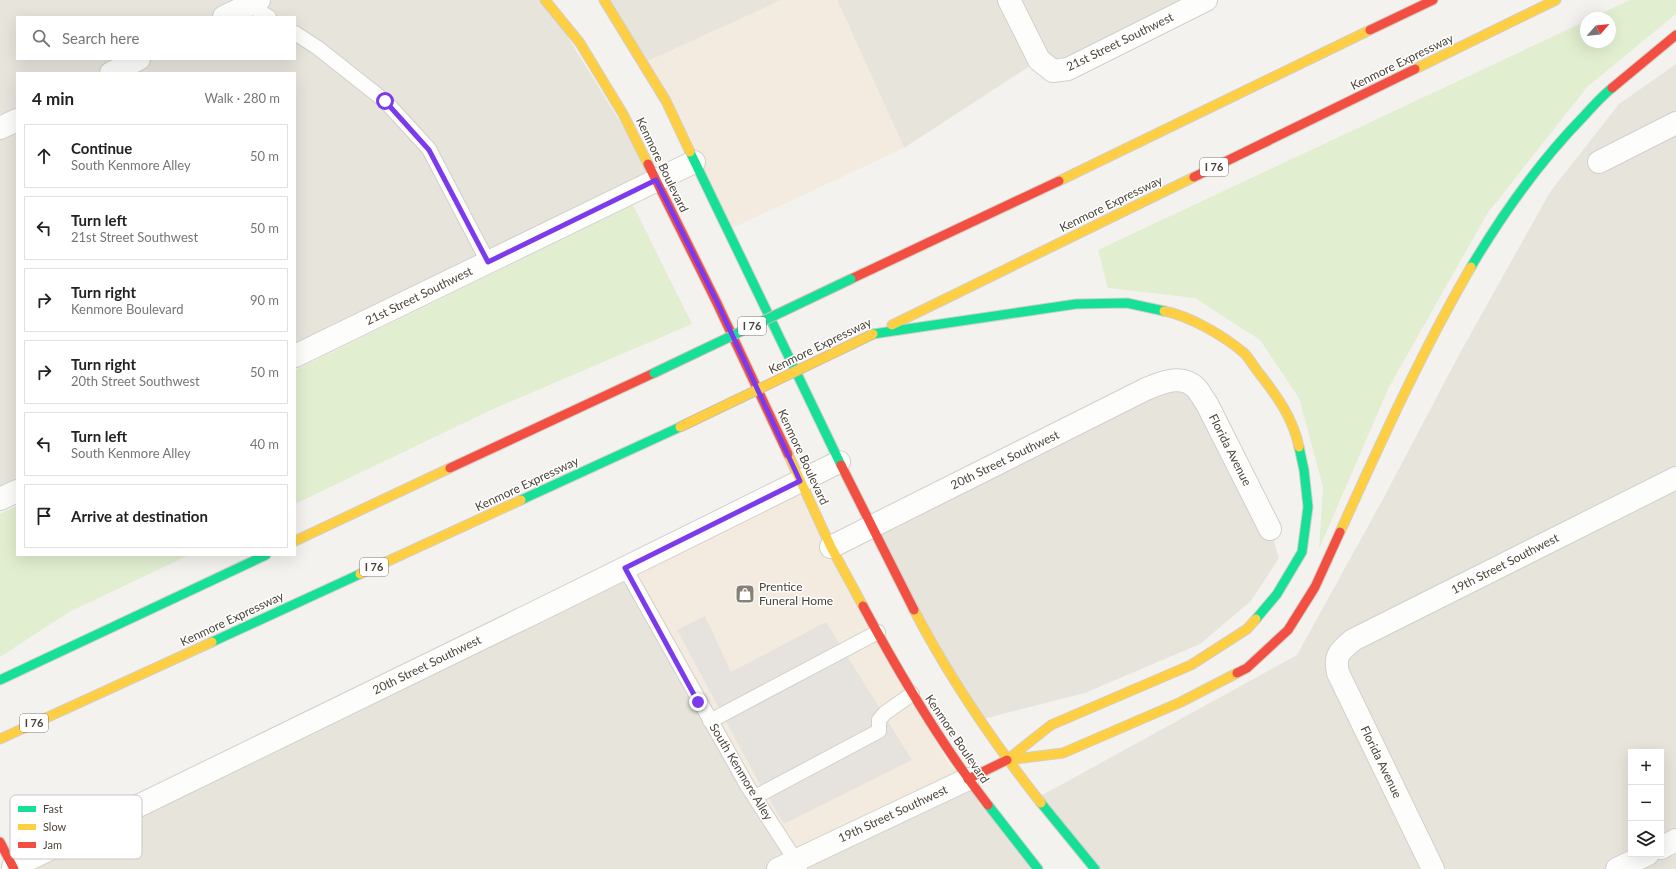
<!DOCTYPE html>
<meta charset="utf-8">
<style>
:root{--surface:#fff;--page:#f2f2f2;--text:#222;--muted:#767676;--line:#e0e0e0}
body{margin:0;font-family:Lato,sans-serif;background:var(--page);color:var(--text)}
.controls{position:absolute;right:12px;bottom:12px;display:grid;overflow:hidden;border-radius:0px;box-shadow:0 4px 16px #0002}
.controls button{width:36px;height:36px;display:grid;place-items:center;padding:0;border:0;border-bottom:1px solid var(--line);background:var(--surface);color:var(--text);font:20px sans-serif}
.compass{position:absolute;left:1580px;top:12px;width:36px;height:36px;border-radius:50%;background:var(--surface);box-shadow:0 4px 16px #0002;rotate:63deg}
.stop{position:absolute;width:12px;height:12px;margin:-9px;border:3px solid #7c3aed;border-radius:50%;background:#fff}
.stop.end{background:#7c3aed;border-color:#fff;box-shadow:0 1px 4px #0008}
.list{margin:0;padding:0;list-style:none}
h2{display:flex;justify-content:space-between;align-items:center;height:52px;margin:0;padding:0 16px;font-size:17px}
h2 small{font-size:13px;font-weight:400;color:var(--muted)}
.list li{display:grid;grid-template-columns:26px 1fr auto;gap:12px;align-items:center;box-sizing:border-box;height:64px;margin:0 8px 8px;padding:0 8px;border:1px solid var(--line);border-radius:0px}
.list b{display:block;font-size:15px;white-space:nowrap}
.list p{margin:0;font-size:13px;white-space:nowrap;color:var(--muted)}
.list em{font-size:13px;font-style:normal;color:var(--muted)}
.icon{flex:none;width:22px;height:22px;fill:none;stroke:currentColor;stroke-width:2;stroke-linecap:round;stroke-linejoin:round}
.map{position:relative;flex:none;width:1676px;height:869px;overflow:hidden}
.search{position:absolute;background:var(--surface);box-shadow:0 4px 16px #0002;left:16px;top:16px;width:280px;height:44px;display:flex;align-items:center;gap:10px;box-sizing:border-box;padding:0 14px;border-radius:0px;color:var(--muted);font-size:15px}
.panel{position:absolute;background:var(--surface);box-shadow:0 4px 16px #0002;left:16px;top:72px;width:280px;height:484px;border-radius:0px}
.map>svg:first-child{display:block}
.residential{fill:#e7e4dc;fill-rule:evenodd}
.commercial{fill:#f3ebdf}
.green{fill:#e1eecf}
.parking{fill:#e6e3df}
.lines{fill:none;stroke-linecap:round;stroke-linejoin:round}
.lane-casing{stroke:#d2d0cb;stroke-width:16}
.street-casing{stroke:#d2d0cb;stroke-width:24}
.fast-casing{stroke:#d3cfc5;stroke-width:11}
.slow-casing{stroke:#d3cfc5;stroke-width:11}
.jam-casing{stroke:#d3cfc5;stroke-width:11}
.lane{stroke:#fdfdfc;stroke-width:14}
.street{stroke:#fdfdfc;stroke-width:22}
.fast{stroke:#16e098;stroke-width:9}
.slow{stroke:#ffcf43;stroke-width:9}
.jam{stroke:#f24e42;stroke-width:9}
.fast-bridge-casing{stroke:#ccbfa9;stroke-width:11;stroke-linecap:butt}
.slow-bridge-casing{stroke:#ccbfa9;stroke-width:11;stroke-linecap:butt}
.fast-bridge{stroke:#16e098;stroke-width:9}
.slow-bridge{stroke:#ffcf43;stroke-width:9}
.route{stroke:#7c3aed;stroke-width:5}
.labels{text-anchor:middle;stroke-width:3;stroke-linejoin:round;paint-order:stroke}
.shield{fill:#fff;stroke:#817c74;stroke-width:1}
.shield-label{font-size:11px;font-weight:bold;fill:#4b4439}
.street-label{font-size:12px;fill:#4b4439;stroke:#fff}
.poi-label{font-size:12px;fill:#4b4439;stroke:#fff;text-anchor:start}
.key{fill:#fff;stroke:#c9c7c4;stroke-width:1}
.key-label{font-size:11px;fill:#4b4439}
</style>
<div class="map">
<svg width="1676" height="869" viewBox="0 0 1676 869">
<rect width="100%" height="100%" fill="#f4f2ee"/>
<g class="residential">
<path d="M0,0H545L656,180L295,356V73H17V491L0,499ZM17,17H295V59H17Z"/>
<polygon points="604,0 782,0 644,63"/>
<polygon points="837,0 1206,0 1068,69 1039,60 904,148"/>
<path d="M1676,64V869H1095L1037,798L1297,655L1383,499L1460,353L1550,192L1619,104ZM1631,752H1661V854H1631Z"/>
<polygon points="1182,380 1270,529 1279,558 1251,601 1200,644 1085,693 979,720 871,527"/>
<polygon points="625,568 968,779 1038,869 14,869"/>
</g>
<g class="commercial">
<polygon points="782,0 837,0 904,148 728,230 644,63"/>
<polygon points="797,491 956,777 797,852 738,762 633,571"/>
</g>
<g class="green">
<polygon points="1630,0 1676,0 1676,14 1588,86 1487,214 1389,387 1319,549 1323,487 1299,398 1260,340 1195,298 1108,288 1098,250 1586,21 1586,42 1610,42 1610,18 1591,18"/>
<polygon points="633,205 692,324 491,410 295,504 295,370"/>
<polygon points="17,506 17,555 189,555 69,612 0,657 0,514"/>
</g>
<polygon class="parking" points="705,616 731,672 826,622 912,760 784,824 757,779 677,630"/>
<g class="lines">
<defs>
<g id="lane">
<polyline points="244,2 269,17"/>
<polyline points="295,33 318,48 385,101 429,149 488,262"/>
<polyline points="625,568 748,787 800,867"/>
<polyline points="710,721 878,632"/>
<polyline points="755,797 879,731 879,720 885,713 912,694"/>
</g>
<g id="street">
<polyline points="1009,0 1039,60 1053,71 1068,69 1206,0"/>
<polyline points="224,17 259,0"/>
<polyline points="111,73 139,59"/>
<polyline points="0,128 17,120"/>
<polyline points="1599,162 1676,123"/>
<polyline points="295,356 694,162"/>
<polyline points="0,499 17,491"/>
<path d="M831,547L1146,389C1161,383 1182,373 1196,388C1200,392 1203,399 1207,404L1270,529"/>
<polyline points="1661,848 1676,840"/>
<polyline points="13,867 540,610 839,462"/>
<polyline points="778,869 968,779"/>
<path d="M1433,869L1338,673C1334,655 1340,651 1353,640L1676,478"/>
<polyline points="1617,869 1648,854"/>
</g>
<g id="fast">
<polyline points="690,152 841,465"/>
<path d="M1471,267C1503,213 1540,161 1584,116C1593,106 1602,96 1612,88"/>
<polyline points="873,334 1076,304 1127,303 1164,311"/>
<polyline points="521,500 680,427"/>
<polyline points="1256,619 1277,594 1302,552 1308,507 1304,470 1299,447"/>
<polyline points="212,642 360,574"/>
<polyline points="0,680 266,555"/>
<polyline points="1041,803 1095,869"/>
<polyline points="988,805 1038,869"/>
</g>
<g id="slow">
<polyline points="545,0 580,43 623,114 648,164"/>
<polyline points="604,0 666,101 690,152"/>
<polyline points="1415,69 1556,0"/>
<polyline points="1059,181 1370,30"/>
<path d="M1164,311C1190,316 1224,336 1244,353C1250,359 1254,367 1259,373C1277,396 1293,418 1299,447"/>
<polyline points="892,325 1194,177"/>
<polyline points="788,454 831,547 863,606"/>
<path d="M1340,532C1381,442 1421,353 1471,267"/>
<polyline points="295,541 450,468"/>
<polyline points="360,574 521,500"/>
<path d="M914,610C950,679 993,742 1041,803"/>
<polyline points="0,739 212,642"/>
<polyline points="1007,760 1051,725 1191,665 1247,629 1256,619"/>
<polyline points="1007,760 1063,753 1181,702 1237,673"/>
</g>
<g id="jam">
<polyline points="1370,30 1433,0"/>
<polyline points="1612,88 1676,35"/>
<polyline points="648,164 716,301 788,454"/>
<polyline points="1194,177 1415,69"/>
<polyline points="851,279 1059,181"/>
<polyline points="841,465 914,610"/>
<polyline points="450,468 654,373"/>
<path d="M863,606C900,675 940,743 988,805"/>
<polyline points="1237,673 1247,668 1288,630 1315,587 1340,532"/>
<polyline points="968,779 1007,760"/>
<polyline points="0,842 14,869"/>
</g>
</defs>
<use href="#lane" class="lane-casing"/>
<use href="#street" class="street-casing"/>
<use href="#fast" class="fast-casing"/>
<use href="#slow" class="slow-casing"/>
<use href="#jam" class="jam-casing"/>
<use href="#lane" class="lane"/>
<use href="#street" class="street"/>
<use href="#fast" class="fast"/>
<use href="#slow" class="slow"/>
<use href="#jam" class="jam"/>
<defs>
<polyline id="fast-bridge" points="654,373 851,279"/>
<polyline id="slow-bridge" points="680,427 873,334"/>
</defs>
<use href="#fast-bridge" class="fast-bridge-casing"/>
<use href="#slow-bridge" class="slow-bridge-casing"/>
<use href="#fast-bridge" class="fast-bridge"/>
<use href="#slow-bridge" class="slow-bridge"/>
</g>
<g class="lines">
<polyline class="route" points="385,101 429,150 488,262 656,180 716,300 800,481 625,568 698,702"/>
</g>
<defs>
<symbol id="shop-square" viewBox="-11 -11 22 22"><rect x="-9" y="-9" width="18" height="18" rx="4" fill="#868178" stroke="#fff"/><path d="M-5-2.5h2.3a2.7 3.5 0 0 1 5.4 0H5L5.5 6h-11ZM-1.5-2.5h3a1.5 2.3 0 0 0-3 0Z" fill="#fff"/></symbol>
</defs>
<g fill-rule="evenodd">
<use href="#shop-square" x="734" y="583" width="22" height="22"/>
</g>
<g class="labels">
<g class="shield">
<rect x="1200" y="158" width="28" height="18" rx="3"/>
<rect x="738" y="317" width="28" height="18" rx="3"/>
<rect x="360" y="558" width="28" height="18" rx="3"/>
<rect x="20" y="714" width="28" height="18" rx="3"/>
</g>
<g class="shield-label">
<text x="1214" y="171">I 76</text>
<text x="752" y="330">I 76</text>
<text x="374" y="571">I 76</text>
<text x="34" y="727">I 76</text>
</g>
<g class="street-label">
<text transform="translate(1120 42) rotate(-26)" y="4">21st Street Southwest</text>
<text transform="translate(1402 62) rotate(-26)" y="4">Kenmore Expressway</text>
<text transform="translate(662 165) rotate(64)" y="4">Kenmore Boulevard</text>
<text transform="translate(1111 204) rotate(-26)" y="4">Kenmore Expressway</text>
<text transform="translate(419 296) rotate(-26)" y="4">21st Street Southwest</text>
<text transform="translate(820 346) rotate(-26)" y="4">Kenmore Expressway</text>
<text transform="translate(1230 450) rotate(63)" y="4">Florida Avenue</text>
<text transform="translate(803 457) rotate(65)" y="4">Kenmore Boulevard</text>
<text transform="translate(1005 460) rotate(-26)" y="4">20th Street Southwest</text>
<text transform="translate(527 484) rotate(-25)" y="4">Kenmore Expressway</text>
<text transform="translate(1505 564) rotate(-27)" y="4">19th Street Southwest</text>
<text transform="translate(232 619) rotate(-25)" y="4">Kenmore Expressway</text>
<text transform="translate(427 665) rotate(-26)" y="4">20th Street Southwest</text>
<text transform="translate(957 739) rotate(56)" y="4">Kenmore Boulevard</text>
<text transform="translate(1381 762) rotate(64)" y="4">Florida Avenue</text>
<text transform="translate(741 772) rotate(59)" y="4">South Kenmore Alley</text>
<text transform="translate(893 814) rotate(-25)" y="4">19th Street Southwest</text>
</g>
<g class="poi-label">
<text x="759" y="591">Prentice<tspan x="759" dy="14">Funeral Home</tspan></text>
</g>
</g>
<rect x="10" y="795" width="132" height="64" rx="6" class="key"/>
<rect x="18" y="806" width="18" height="6" fill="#16e098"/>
<rect x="18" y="824" width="18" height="6" fill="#ffcf43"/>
<rect x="18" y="842" width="18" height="6" fill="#f24e42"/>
<g class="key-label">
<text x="43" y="813">Fast</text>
<text x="43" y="831">Slow</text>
<text x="43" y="849">Jam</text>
</g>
</svg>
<div class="controls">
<button>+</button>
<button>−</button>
<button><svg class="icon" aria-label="layers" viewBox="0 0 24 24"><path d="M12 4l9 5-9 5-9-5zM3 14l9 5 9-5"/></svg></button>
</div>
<svg class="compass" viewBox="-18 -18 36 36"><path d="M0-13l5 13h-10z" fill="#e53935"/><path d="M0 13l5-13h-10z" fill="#767676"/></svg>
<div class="stop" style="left:385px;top:101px"></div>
<div class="stop end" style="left:698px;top:702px"></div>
<div class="search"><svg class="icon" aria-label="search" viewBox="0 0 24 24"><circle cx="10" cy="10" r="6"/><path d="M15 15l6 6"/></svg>Search here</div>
<section class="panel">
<h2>4 min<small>Walk · 280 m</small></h2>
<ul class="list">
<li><svg class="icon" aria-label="ahead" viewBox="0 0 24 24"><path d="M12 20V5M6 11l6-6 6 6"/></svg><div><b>Continue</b><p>South Kenmore Alley</p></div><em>50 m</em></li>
<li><svg class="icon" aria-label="left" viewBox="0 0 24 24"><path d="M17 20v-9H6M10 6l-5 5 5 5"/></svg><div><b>Turn left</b><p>21st Street Southwest</p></div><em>50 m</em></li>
<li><svg class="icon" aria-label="right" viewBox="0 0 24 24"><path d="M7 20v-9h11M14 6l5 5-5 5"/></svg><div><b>Turn right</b><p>Kenmore Boulevard</p></div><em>90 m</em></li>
<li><svg class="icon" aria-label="right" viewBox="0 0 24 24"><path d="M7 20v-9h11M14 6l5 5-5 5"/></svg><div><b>Turn right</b><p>20th Street Southwest</p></div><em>50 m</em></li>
<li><svg class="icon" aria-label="left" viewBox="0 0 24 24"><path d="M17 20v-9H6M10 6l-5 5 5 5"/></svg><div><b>Turn left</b><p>South Kenmore Alley</p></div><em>40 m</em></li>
<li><svg class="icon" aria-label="arrive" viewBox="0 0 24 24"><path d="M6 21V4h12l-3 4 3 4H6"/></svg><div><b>Arrive at destination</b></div></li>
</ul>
</section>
</div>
